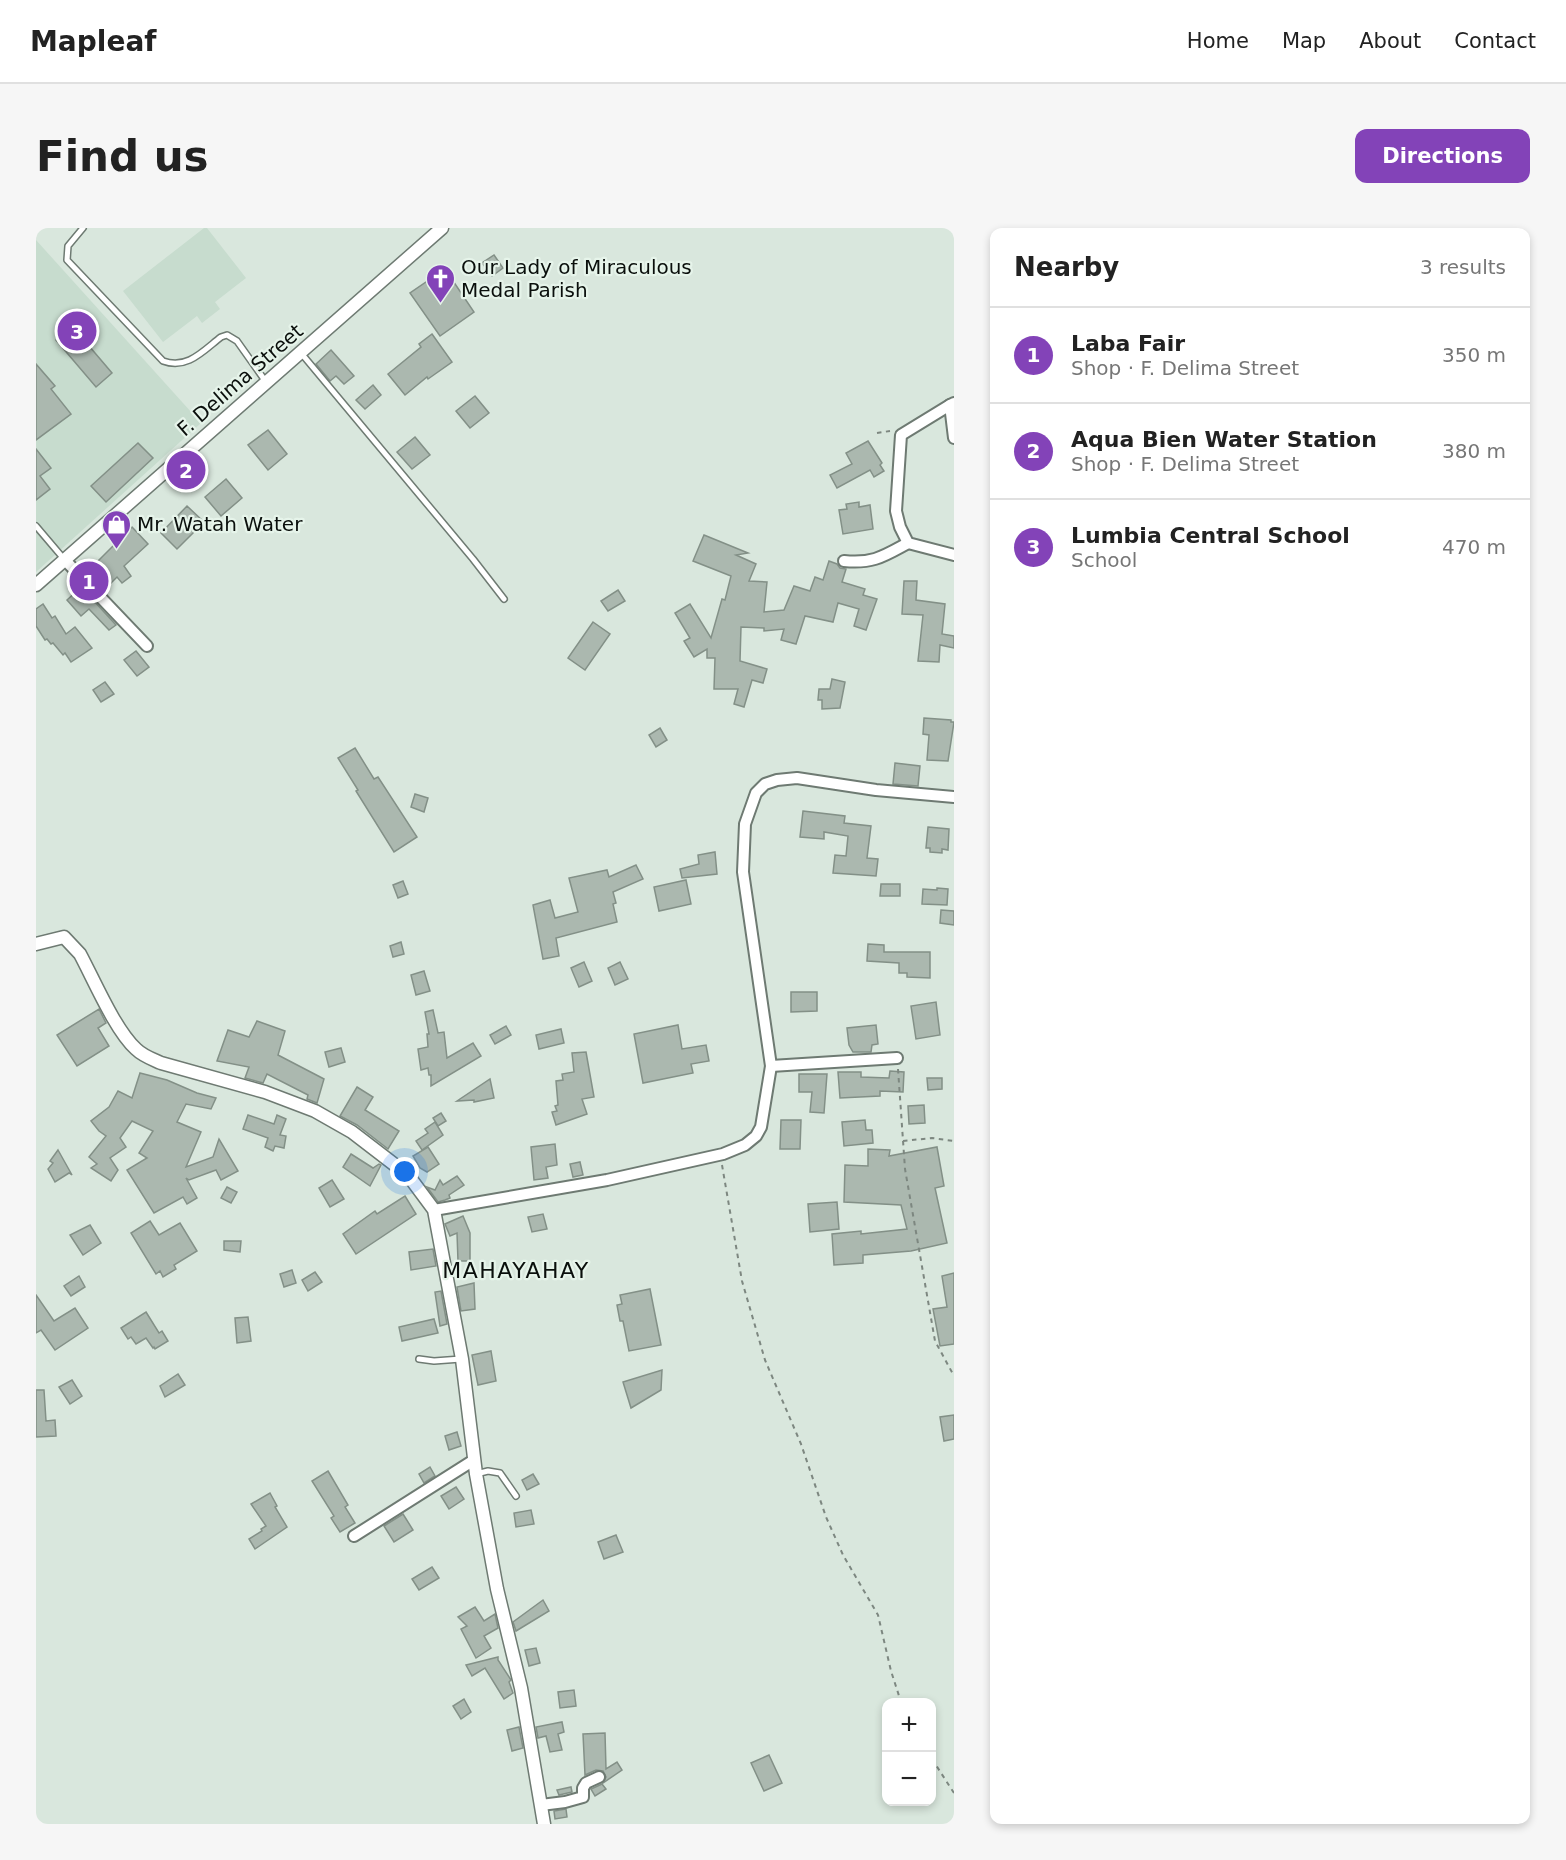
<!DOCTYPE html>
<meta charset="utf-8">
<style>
:root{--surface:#fff;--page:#f6f6f6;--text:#222;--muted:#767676;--line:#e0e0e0;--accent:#8343b8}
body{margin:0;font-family:"DejaVu Sans",sans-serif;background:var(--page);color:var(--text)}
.controls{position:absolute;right:18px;bottom:18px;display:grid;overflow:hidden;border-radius:12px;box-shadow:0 3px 9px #0003}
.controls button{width:54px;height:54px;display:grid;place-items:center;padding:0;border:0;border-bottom:2px solid var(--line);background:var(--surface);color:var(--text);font:30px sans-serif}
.you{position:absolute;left:369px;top:944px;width:21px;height:21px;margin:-15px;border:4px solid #fff;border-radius:50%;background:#1a73e8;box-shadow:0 0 0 9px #1a73e833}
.badge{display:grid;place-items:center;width:39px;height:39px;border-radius:50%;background:var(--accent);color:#fff;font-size:20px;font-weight:700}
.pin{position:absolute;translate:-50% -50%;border:3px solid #fff;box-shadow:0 2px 6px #0006}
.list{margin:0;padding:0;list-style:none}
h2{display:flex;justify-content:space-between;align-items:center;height:78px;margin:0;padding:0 24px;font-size:26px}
h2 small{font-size:20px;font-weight:400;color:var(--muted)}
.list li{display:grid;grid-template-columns:39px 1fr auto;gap:18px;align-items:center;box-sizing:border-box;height:96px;padding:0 24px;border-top:2px solid var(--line)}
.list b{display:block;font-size:22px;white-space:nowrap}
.list p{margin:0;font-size:20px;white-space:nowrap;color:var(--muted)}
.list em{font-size:20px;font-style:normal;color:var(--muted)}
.map{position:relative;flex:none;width:918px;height:1596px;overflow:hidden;border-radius:12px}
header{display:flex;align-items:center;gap:36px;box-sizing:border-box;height:84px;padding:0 30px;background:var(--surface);border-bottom:2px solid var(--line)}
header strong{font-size:28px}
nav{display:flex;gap:33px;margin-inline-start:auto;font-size:21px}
.intro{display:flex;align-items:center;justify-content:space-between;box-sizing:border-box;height:144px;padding:0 36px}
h1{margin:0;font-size:42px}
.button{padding:15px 27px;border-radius:12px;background:var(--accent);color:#fff;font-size:21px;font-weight:700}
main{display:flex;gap:36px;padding:0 36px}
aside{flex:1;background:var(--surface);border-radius:12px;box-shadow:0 3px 9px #0003}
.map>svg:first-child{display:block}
.built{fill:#c7dcce}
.building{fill:#abb8af;stroke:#839087;stroke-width:1.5}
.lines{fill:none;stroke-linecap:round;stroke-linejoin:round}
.service-casing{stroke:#6e7a72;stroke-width:8}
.minor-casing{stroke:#6e7a72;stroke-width:14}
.tertiary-casing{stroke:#6e7a72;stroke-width:15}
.path{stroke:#7d8780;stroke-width:2;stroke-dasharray:4.5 4.5;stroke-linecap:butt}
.service{stroke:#fff;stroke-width:5}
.minor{stroke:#fff;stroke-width:10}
.tertiary{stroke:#fff;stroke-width:12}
.labels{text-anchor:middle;stroke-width:4.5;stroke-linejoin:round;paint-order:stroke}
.poi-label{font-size:20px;fill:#0a0f0c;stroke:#e6f4ea;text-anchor:start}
.street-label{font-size:20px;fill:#0a0f0c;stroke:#e6f4ea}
.quarter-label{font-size:22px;letter-spacing:1.5px;fill:#0a0f0c;stroke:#e6f4ea}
</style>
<header>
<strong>Mapleaf</strong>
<nav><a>Home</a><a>Map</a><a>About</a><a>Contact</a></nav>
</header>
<div class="intro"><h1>Find us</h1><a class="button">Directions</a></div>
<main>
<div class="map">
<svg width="918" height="1596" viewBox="0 0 918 1596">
<rect width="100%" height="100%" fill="#d9e7dd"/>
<g class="built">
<polygon points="168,0 171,0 210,50 179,74 184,81 166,95 161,88 127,114 87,63"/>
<polygon points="0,12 165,195 0,344"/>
</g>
<g class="building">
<polygon points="458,27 467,40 456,48 446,35"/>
<polygon points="409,41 438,84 404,108 374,65"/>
<polygon points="36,98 76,145 60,159 20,112"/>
<polygon points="396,106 416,134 392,151 391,149 369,167 352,146 385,119 383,116"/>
<polygon points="295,122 318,148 308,156 300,148 294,153 280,136"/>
<polygon points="0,136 19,158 15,161 35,186 0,212"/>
<polygon points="337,157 345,167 329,181 320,172"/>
<polygon points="439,168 453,185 434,200 420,183"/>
<polygon points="232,202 251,226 232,242 212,217"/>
<polygon points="379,209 394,227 376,241 361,224"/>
<polygon points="832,213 846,235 844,237 848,243 838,249 834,242 801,260 794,247 816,236 810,225"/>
<polygon points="102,215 117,230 70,274 55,258"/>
<polygon points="0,221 15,240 4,248 14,261 0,272"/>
<polygon points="190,251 206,270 185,288 169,269"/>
<polygon points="823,274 823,279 834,277 837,301 807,306 803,282 811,281 810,276"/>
<polygon points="151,278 168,294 141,321 125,305"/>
<polygon points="96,299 112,316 88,338 95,348 86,355 81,349 68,362 51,344"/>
<polygon points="668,307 712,325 700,327 720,336 713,353 731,354 728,384 748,382 758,358 774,363 779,349 787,352 793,333 801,336 804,340 810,341 806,354 829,361 827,367 841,371 830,402 818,398 823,381 802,375 797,394 769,388 760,416 745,412 748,401 728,403 728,400 705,399 704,433 731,441 727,455 716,452 708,479 698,476 702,461 678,461 679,430 671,430 671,421 658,429 648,413 654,410 639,385 654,376 675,410 686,371 689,372 695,348 657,333"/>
<polygon points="868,353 881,353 880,372 909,376 906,406 918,408 918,420 904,417 903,434 882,433 887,387 866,386"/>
<polygon points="45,359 80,397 73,402 53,381 45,388 31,372"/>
<polygon points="582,362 589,373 572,383 565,373"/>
<polygon points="7,376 16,390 19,388 30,406 39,399 56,420 35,434 29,425 27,427 17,415 15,416 11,411 9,412 0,398 0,381"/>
<polygon points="557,394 574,406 549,442 532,430"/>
<polygon points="100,423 113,439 101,448 88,432"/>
<polygon points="796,451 809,454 804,480 786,481 786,472 782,472 783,461 794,461"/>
<polygon points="69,454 78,466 65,474 57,462"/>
<polygon points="888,490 915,492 915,494 918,494 912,533 891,532 893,507 887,506"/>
<polygon points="624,500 631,512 620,519 613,507"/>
<polygon points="319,520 338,551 342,549 381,609 358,624 320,563 322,562 302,530"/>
<polygon points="859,535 884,538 882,558 857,556"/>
<polygon points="379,566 392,570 388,584 375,579"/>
<polygon points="767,583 809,588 808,595 835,598 831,630 842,631 840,648 797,645 799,627 810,628 812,608 788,604 788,611 764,609"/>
<polygon points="892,599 913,601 912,622 906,621 906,625 894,624 894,620 890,620"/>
<polygon points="679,624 681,646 646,650 644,641 663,636 662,627"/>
<polygon points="600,637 607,651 577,664 580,675 577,676 581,694 520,710 523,728 507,731 497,677 514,672 519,690 542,684 533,650 571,642 573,649"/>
<polygon points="650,652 655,676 623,683 618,659"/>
<polygon points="367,653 372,666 362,670 357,657"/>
<polygon points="845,656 864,656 864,668 844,668"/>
<polygon points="901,660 912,661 911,677 886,676 887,661 901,662"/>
<polygon points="905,682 918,683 918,697 904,695"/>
<polygon points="365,714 368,726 357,729 354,718"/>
<polygon points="832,716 848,717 848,724 894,724 894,750 871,749 871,745 863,745 863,735 831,733"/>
<polygon points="548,734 556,753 543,759 535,740"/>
<polygon points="584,734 592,751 579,757 572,740"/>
<polygon points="388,743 394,763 380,767 375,747"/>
<polygon points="755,764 781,764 781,783 755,784"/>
<polygon points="900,774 904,807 880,811 875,778"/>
<polygon points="63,781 70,795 62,800 73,818 41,838 21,807"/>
<polygon points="397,782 402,805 408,804 411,830 437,815 445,828 395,858 395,847 393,847 392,840 385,842 382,821 392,819 391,806 393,806 389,784"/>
<polygon points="221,793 249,803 242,827 288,851 281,875 271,871 272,867 231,846 227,855 209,850 213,839 181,833 192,802 213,809"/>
<polygon points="642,797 646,821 670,817 673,833 655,836 657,845 607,855 598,806"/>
<polygon points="840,797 842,816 836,817 835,824 817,824 813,817 811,800"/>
<polygon points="470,798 475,807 459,816 454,807"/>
<polygon points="525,801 528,815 503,821 500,807"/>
<polygon points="305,820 309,834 293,839 289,824"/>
<polygon points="550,824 558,869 546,871 551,886 520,897 516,884 521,883 519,878 522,877 520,853 527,852 526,846 538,844 536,825"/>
<polygon points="854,843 868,844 867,864 844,863 844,868 804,870 802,844 825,844 825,849 853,850"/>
<polygon points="104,845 131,852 161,865 180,870 175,881 150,876 141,894 165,904 150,939 177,929 183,911 202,943 185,952 180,942 153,952 150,950 161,970 151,976 147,969 118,985 91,942 111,930 103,925 117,903 96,893 84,910 90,919 74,930 82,942 75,953 55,940 61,936 53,929 70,908 63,903 55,893 73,879 82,863 96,870"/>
<polygon points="763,846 791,846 788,885 774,884 776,864 763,864"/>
<polygon points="891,850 906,850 906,861 892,862"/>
<polygon points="454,851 458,870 438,874 438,872 421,873"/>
<polygon points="321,859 337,869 329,882 363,903 352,921 321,897 304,888"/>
<polygon points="888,877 889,895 873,896 872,878"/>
<polygon points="405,885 410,893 402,898 397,890"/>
<polygon points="212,887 238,896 241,887 250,891 244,907 250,908 248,920 239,918 237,923 229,919 232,910 207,901"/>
<polygon points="745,892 765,892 764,921 744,921"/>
<polygon points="829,892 830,902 836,902 837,915 808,918 806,894"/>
<polygon points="399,894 407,907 386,922 380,913 392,905 389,901"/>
<polygon points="519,916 521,937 510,939 512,950 498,952 495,919"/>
<polygon points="392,919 403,936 391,944 384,940 377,928"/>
<polygon points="901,919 908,958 899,960 911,1015 875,1023 827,1027 827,1035 798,1037 796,1006 825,1003 825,1006 871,1001 865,977 808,974 809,937 832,938 832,921 854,922 853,928"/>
<polygon points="22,922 36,947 33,945 19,954 12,941 17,935 14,933"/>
<polygon points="315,926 337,940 343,936 345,937 334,958 307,939"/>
<polygon points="544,934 547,947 537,949 534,936"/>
<polygon points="421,948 428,957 413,967 414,970 409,972 402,974 391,959 399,962 404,952 407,957"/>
<polygon points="296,952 308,971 294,979 283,960"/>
<polygon points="191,959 201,964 195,975 185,970"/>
<polygon points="369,968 380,986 320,1026 307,1006 339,983 341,986"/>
<polygon points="801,974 803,1001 774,1004 772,976"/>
<polygon points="507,986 511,1001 496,1004 492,989"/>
<polygon points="427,988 434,1005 434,1033 422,1033 421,1005 414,1008 409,996"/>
<polygon points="114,993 123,1007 144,995 161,1023 138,1037 140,1041 127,1049 124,1043 120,1046 95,1005"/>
<polygon points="54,997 65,1015 47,1027 34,1007"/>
<polygon points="188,1013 205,1013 204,1024 188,1022"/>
<polygon points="397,1021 400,1038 375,1042 373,1024"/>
<polygon points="256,1042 260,1055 248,1059 244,1046"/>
<polygon points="279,1044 286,1054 272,1063 266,1052"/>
<polygon points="918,1045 918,1116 904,1118 897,1081 911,1079 906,1048"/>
<polygon points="43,1048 49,1059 35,1068 28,1058"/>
<polygon points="438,1055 439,1081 425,1083 421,1059"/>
<polygon points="614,1061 625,1117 593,1123 587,1093 584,1093 581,1077 586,1076 584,1067"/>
<polygon points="405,1063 411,1096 404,1098 399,1064"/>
<polygon points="0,1067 18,1093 39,1080 52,1100 19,1122 5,1102 0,1105"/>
<polygon points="110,1084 123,1105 126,1103 132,1113 119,1121 118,1119 117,1120 110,1110 100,1116 95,1109 92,1111 85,1100"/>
<polygon points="212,1089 215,1113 201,1115 199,1090"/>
<polygon points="398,1091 402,1105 366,1113 363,1099"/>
<polygon points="455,1123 460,1153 442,1157 436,1127"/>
<polygon points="626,1142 625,1162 595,1180 587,1154"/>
<polygon points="142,1146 149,1157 129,1169 124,1158"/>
<polygon points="36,1152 46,1168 34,1176 23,1159"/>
<polygon points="0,1162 8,1162 10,1193 19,1192 20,1208 0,1209"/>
<polygon points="918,1187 918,1211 908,1213 904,1189"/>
<polygon points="421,1204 425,1218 413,1222 409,1208"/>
<polygon points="394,1239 399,1248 388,1255 383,1246"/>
<polygon points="292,1243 312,1277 309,1279 319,1295 304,1304 295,1290 298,1288 276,1253"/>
<polygon points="497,1246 503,1256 491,1262 486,1252"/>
<polygon points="420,1259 428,1271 413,1281 405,1268"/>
<polygon points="234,1265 241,1278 239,1279 251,1299 219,1321 213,1311 226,1303 225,1301 230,1298 215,1276"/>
<polygon points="495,1282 498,1296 480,1299 478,1285"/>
<polygon points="367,1286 377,1302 358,1314 348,1298"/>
<polygon points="580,1307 587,1324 568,1331 562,1314"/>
<polygon points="396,1339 403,1350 383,1362 376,1351"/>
<polygon points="507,1372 513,1383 480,1403 477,1394"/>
<polygon points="439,1379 448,1393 459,1386 462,1400 448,1408 455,1420 440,1430 425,1401 431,1398 422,1389"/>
<polygon points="500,1420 504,1435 493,1438 489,1422"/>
<polygon points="462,1429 462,1432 475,1452 473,1454 477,1465 468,1471 449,1440 436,1448 430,1437"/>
<polygon points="538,1462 540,1478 524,1480 522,1464"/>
<polygon points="428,1471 435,1484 425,1491 417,1478"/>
<polygon points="526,1494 528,1504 522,1506 526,1522 514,1524 510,1508 502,1510 500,1499"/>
<polygon points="483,1499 487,1520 476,1523 471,1502"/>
<polygon points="569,1505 570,1541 581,1534 586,1542 567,1555 570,1549 567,1543 560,1542 549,1547 547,1506"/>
<polygon points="733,1527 746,1555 728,1563 715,1535"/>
<polygon points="566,1556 570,1561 559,1568 555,1561"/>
<polygon points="535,1559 536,1564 523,1567 521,1562"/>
<polygon points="530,1581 531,1589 519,1591 518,1583"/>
</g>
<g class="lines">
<defs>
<g id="service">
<path d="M47,0L32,18L31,32L127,133C151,142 167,123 185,109L191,107L201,113L230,154"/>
<polyline points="265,125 437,331 468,371"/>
<polyline points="0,298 28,331"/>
<polyline points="383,1131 398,1133 425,1131"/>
<polyline points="440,1246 452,1243 464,1245 480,1268"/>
</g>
<g id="minor">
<polyline points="918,175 914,177 918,210"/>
<polyline points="914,177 865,207 860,283 864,299 872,315 918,327"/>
<polyline points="28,331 111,418"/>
<path d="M808,333C837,336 848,328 872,315"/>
<polyline points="735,838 861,830"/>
<polyline points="398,982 571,952 687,926 709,917 720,908 725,899 735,838 707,644 709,596 720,565 729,556 741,552 761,550 840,562 918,569"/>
<polyline points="318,1308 438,1232"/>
<polyline points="505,1577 529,1574 547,1569 547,1560 550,1555 563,1549"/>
</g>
<g id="tertiary">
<polyline points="0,357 406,0"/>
<path d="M0,716L28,709L44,726C58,752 79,802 100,821C107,828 116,831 125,835L229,864L279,883L316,904L372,947L398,982L426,1131L440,1246L461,1361L485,1460L508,1596"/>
</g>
</defs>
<use href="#service" class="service-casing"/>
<use href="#minor" class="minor-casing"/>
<use href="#tertiary" class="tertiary-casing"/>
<g class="path">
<polyline points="841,205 854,203"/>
<polyline points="862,841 869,941 899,1113 918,1148"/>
<polyline points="867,913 896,910 918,913"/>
<polyline points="686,937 706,1053 729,1132 765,1216 790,1289 807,1327 842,1387 855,1443 865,1474"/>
<polyline points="896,1531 918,1565"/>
</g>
<use href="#service" class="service"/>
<use href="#minor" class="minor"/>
<use href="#tertiary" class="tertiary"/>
</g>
<defs>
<symbol id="church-pin" viewBox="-11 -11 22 30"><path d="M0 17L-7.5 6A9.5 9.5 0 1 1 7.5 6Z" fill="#8343b8" stroke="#e6f4ea"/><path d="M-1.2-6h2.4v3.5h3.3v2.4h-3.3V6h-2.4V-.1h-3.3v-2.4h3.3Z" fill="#fff"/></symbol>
<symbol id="shop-pin" viewBox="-11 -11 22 30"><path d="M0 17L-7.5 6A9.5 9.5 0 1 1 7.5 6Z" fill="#8343b8" stroke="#e6f4ea"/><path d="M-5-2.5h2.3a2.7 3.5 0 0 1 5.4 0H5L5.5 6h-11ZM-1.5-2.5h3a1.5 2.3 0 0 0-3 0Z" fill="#fff"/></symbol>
</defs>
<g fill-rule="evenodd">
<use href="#church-pin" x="388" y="34" width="33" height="45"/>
<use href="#shop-pin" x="64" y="280" width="33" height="45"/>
</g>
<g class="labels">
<g class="poi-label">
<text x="425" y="46">Our Lady of Miraculous<tspan x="425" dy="23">Medal Parish</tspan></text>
<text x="101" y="303">Mr. Watah Water</text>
</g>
<g class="street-label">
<text transform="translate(204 152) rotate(-41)" y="7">F. Delima Street</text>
</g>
<g class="quarter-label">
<text x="480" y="1050">MAHAYAHAY</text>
</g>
</g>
</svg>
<div class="controls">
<button>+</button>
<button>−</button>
</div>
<div class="you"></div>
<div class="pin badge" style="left:53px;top:353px">1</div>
<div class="pin badge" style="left:150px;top:242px">2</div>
<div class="pin badge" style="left:41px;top:103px">3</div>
</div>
<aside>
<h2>Nearby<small>3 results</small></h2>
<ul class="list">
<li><span class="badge">1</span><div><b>Laba Fair</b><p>Shop · F. Delima Street</p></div><em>350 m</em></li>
<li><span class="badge">2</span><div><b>Aqua Bien Water Station</b><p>Shop · F. Delima Street</p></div><em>380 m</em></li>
<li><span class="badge">3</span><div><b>Lumbia Central School</b><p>School</p></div><em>470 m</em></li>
</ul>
</aside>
</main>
